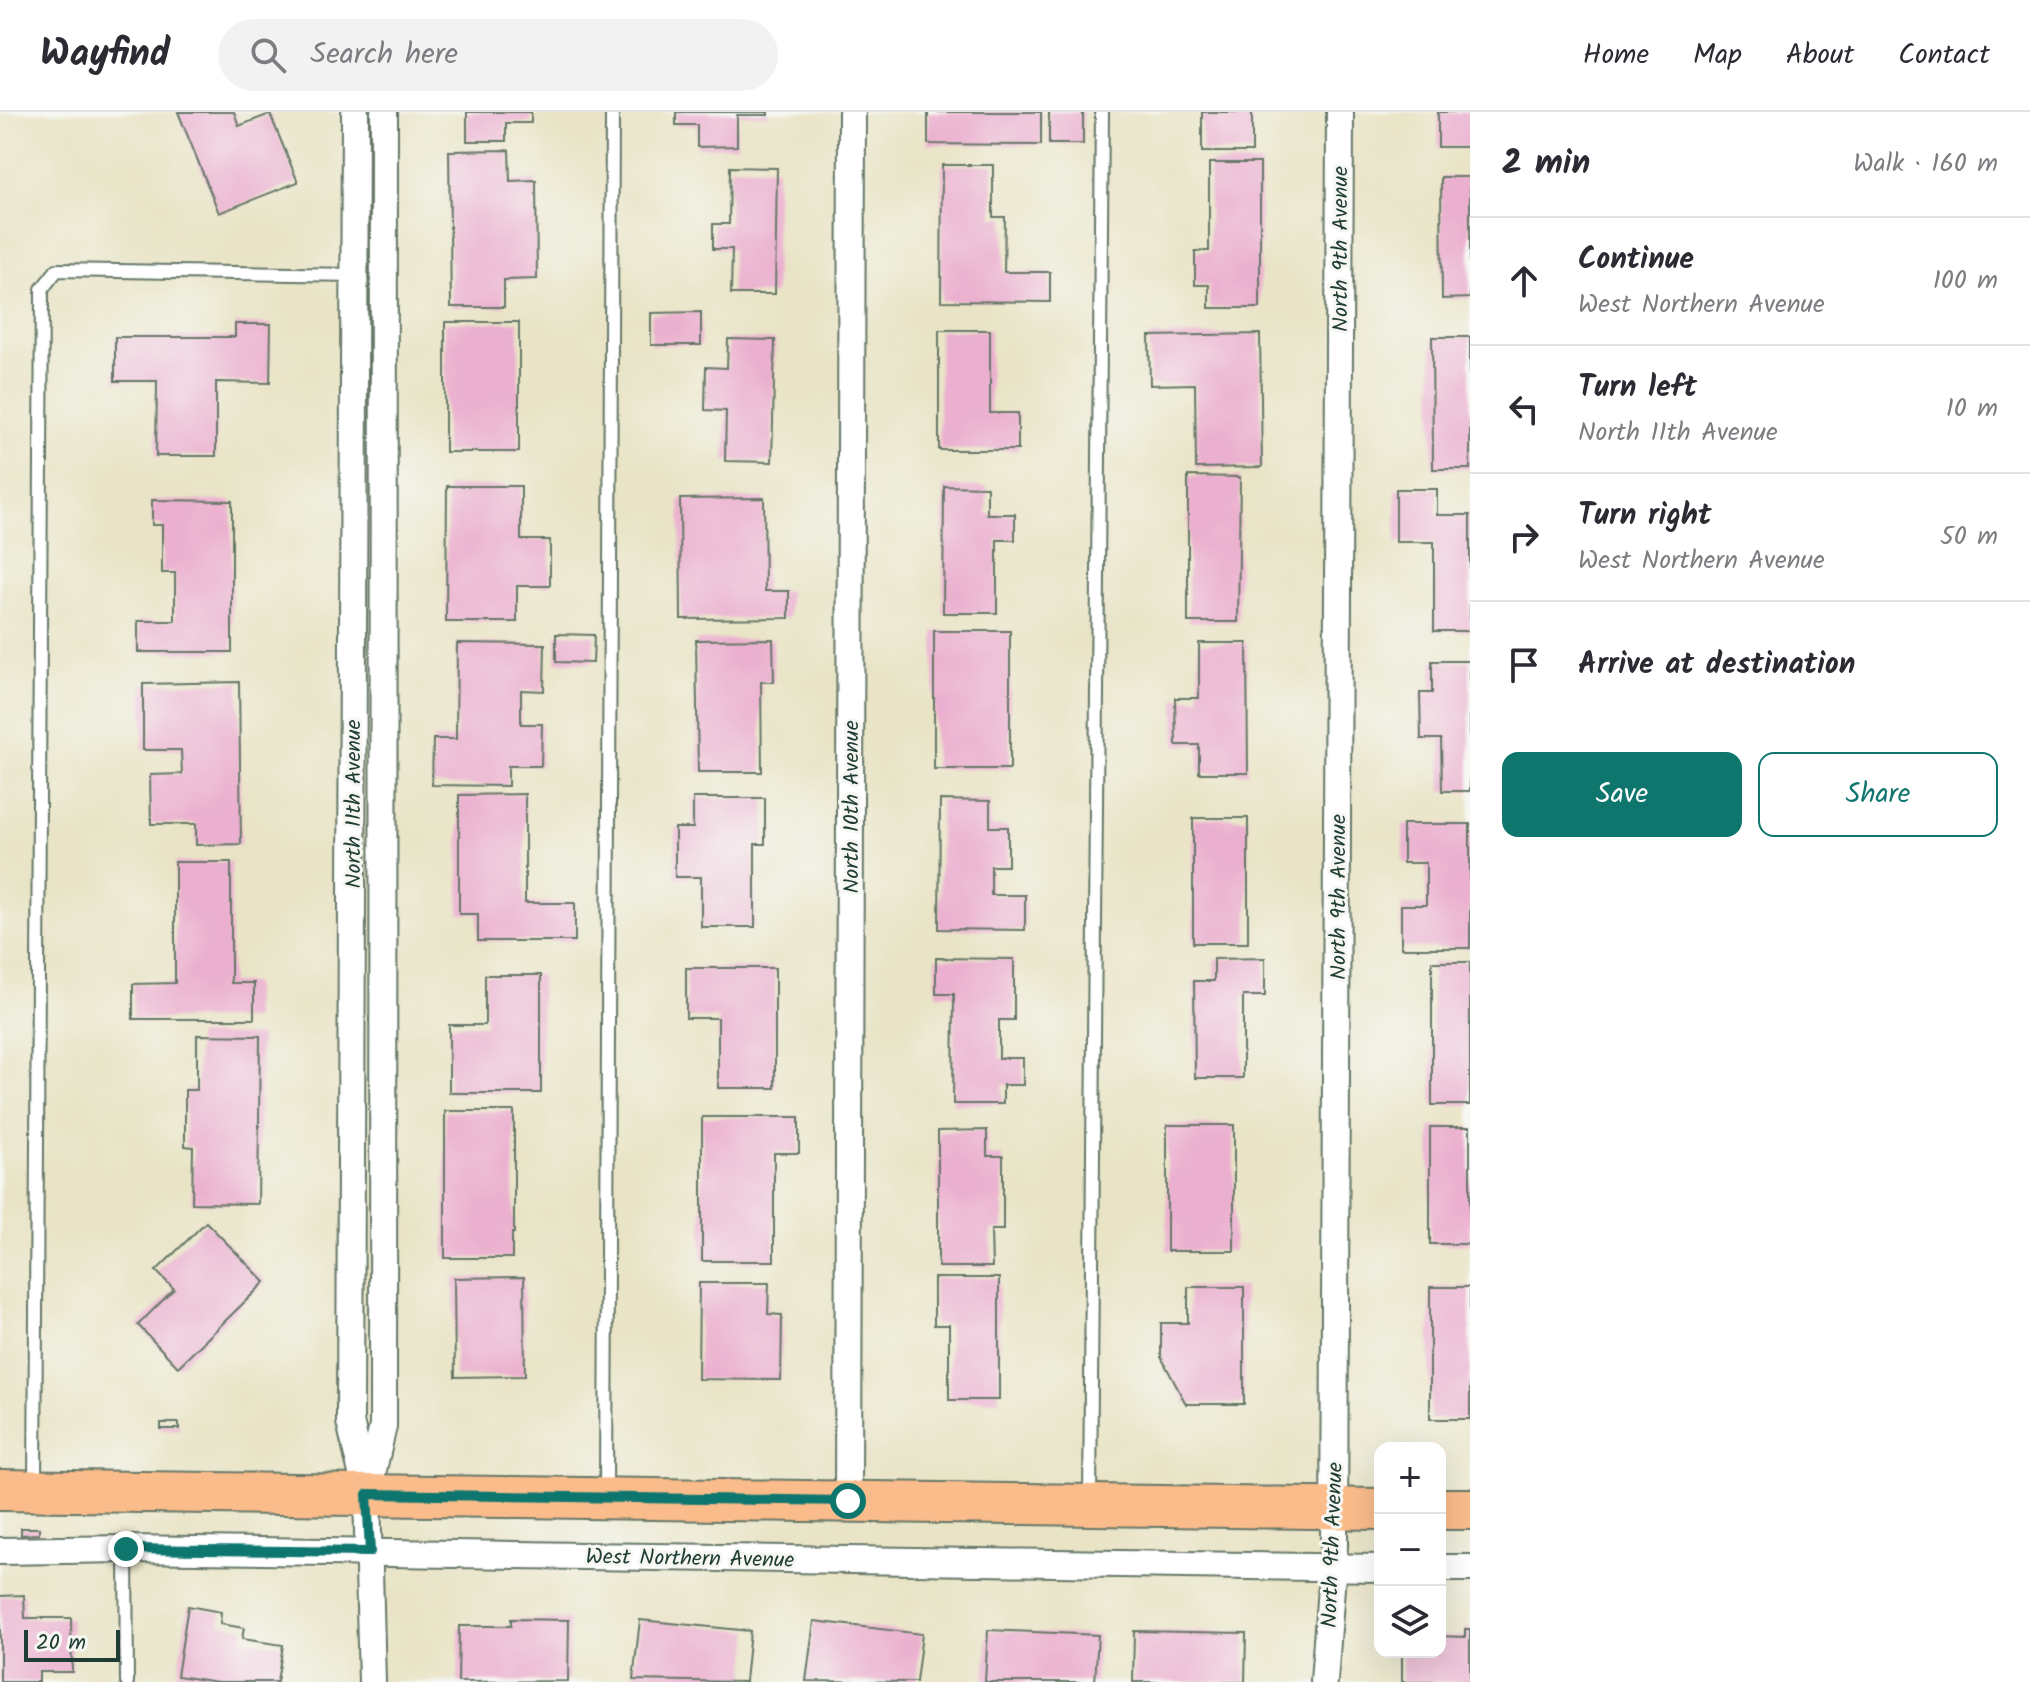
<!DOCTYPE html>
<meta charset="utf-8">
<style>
:root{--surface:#fff;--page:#f2f2f3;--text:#2b2b33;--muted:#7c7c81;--line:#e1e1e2;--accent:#0f766e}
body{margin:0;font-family:Kalam,sans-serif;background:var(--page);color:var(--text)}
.controls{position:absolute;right:24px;bottom:24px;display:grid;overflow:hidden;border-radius:16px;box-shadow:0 8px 32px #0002}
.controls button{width:72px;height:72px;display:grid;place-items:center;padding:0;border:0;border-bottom:2px solid var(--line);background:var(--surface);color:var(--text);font:40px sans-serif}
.scale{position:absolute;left:24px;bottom:20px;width:96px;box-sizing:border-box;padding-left:8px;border:4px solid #1f3d34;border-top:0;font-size:22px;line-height:28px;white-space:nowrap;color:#1f3d34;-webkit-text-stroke:6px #f6f6f2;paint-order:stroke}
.stop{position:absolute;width:24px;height:24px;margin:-18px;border:6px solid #0f766e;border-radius:50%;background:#fff}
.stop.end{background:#0f766e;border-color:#fff;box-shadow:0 2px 8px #0008}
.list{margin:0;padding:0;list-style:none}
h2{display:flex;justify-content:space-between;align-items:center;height:104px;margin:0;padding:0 32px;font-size:34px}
h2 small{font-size:26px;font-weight:400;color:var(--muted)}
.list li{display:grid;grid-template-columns:52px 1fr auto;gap:24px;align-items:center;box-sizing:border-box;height:128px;padding:0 32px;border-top:2px solid var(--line)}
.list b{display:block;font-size:30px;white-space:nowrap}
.list p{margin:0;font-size:26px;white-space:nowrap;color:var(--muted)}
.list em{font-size:26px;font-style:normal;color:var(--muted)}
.actions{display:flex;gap:16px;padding:24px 32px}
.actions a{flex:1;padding:18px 0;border:2px solid var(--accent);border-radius:16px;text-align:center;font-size:28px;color:var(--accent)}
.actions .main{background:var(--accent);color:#fff}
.icon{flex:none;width:44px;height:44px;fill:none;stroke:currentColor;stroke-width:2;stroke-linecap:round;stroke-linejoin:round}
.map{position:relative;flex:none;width:1470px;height:1570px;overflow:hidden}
header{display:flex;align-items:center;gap:48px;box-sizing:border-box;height:112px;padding:0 40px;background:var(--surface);border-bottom:2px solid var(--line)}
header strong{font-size:38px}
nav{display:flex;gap:44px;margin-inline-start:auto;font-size:28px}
.search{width:560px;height:72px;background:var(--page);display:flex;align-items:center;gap:20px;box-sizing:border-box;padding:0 28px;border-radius:44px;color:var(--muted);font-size:30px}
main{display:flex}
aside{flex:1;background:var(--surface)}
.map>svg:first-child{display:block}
.building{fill:#ebb0cf}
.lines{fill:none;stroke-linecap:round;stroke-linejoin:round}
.service-casing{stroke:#667767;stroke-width:16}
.minor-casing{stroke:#667767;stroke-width:30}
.primary-casing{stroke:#667767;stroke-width:44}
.service{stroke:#fff;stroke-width:12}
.minor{stroke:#fff;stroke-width:26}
.primary{stroke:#fabc8b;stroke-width:40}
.route{stroke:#0f766e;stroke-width:10}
.labels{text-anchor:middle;stroke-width:6;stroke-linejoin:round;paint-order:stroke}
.street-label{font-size:22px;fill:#1f3d34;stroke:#f6f6f2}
</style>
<header>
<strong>Wayfind</strong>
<div class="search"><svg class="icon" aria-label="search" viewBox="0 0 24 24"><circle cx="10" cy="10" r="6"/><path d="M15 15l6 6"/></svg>Search here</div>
<nav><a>Home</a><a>Map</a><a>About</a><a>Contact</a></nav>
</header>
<main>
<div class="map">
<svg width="1470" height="1570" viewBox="0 0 1470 1570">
<rect width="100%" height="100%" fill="#f6f6f2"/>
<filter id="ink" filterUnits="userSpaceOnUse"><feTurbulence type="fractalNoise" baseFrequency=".0125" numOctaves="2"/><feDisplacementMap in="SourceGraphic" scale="16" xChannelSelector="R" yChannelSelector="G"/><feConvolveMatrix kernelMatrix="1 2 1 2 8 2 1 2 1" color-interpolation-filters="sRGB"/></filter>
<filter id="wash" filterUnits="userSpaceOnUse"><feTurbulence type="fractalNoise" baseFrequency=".006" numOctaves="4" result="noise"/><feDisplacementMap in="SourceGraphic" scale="32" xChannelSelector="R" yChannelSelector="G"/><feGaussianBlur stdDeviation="1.8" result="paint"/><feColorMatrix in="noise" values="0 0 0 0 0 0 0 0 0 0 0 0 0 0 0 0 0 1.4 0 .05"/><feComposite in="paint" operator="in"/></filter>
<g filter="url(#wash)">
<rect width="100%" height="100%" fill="#e9e4c6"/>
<g id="blocks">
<g class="building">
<polygon points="178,0 234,0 239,14 270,2 298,70 219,101"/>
<polygon points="467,0 531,0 531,11 506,11 506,29 467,29"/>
<polygon points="676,0 768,0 768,3 737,3 737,34 697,35 697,13 676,13"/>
<polygon points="928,0 1041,0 1041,33 928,32"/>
<rect x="1049" y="0" width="34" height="32"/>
<rect x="1202" y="0" width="50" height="40"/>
<rect x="1438" y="0" width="32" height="35"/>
<polygon points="509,38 510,69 536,68 537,167 504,168 504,195 451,195 449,39"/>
<polygon points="1209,51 1260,51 1260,196 1209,196 1209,173 1195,173 1195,139 1209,139"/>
<polygon points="942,53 993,53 993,105 1005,105 1004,160 1050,160 1050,190 941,189"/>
<polygon points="730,55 777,56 775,182 731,182 732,137 713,137 713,112 729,112"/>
<polygon points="1441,65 1470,65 1470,186 1442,187"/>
<polygon points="701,200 701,233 651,233 651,201"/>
<rect x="445" y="210" width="74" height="130"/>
<polygon points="235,212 271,212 270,271 216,270 216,344 156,344 157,269 115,269 115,225 235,225"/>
<polygon points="939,218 990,218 990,301 1018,301 1018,338 939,338"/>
<polygon points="1260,222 1262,355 1196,356 1195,272 1150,273 1149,224"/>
<polygon points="1432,225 1470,225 1470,357 1433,357"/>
<polygon points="728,227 775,228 772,350 725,349 726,299 705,298 706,255 727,256"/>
<polygon points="1188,364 1240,365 1238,510 1188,510"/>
<polygon points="447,374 521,374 521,428 550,428 550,474 517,474 517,510 446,510"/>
<polygon points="944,374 987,375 987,402 1015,402 1015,428 997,428 997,501 943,501"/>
<polygon points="1396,377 1437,377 1437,403 1470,403 1470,519 1434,519 1434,430 1396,430"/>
<polygon points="764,386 765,479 789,479 789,506 681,507 680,387"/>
<polygon points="152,388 232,389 232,540 138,540 138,509 175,509 175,461 162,461 162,413 152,413"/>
<rect x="934" y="519" width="76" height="138"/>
<polygon points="556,522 594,523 593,551 556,550"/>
<polygon points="773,527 774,570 761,570 762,660 698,660 696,528"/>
<polygon points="457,531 545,532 544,579 521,578 521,612 542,612 541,654 508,654 508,674 432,673 433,627 456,627"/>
<polygon points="1199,531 1247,531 1248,661 1199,661 1199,633 1176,633 1175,586 1199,586"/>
<polygon points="1432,549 1470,549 1470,679 1442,679 1441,627 1421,627 1420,581 1432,581"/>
<polygon points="239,570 241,732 196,733 196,712 151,712 150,663 182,662 181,638 143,638 143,572"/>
<polygon points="525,682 525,791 575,791 575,829 478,829 478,802 459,802 459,683"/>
<polygon points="693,686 765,686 765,732 755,732 755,815 701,815 701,765 675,765 675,716 693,716"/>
<polygon points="940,688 990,689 990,715 1008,715 1008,754 991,754 991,783 1025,783 1025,818 939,817"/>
<rect x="1193" y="706" width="55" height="125"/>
<polygon points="1403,712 1470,712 1470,836 1401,836 1401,793 1426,793 1426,751 1403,751"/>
<polygon points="175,750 231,750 231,871 254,871 254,907 133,907 133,872 175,871"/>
<polygon points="936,846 1014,847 1014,908 999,908 999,946 1023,946 1023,973 1003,973 1003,992 953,992 954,882 936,882"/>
<polygon points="1265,846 1265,884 1243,884 1243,966 1195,966 1194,869 1214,869 1214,847"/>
<rect x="1432" y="850" width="38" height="143"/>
<polygon points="686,856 775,856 775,976 718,976 718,906 686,906"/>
<polygon points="485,863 541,863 541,981 449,981 449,913 485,913"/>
<polygon points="197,923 260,924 258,1092 192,1091 193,1035 185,1034 185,978 197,978"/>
<polygon points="445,999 514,999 514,1121 512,1121 512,1146 445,1146"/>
<polygon points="702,1005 799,1005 799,1041 774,1041 774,1149 702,1149"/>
<rect x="1167" y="1013" width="67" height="126"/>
<rect x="1430" y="1015" width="40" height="117"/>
<polygon points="987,1018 987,1044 1003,1044 1003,1118 991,1118 992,1155 938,1155 938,1019"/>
<polygon points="206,1110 265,1170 178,1255 138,1213 174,1177 156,1159"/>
<polygon points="524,1165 525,1264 455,1265 454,1166"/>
<polygon points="934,1166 999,1166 999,1288 949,1288 949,1213 934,1213"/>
<polygon points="699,1171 769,1171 768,1202 782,1203 781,1268 698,1267"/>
<polygon points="1188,1175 1244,1175 1244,1292 1186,1292 1161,1245 1161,1211 1188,1211"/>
<rect x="1430" y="1175" width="40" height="132"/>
<rect x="161" y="1311" width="18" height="6"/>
<polygon points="21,1416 39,1416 39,1422 21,1423"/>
<polygon points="24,1483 25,1506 71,1506 72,1560 39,1560 39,1570 0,1570 0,1484"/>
<polygon points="188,1494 221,1500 220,1512 244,1516 242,1527 283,1533 277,1570 218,1570 177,1564"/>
<polygon points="511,1507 569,1508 568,1569 458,1570 459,1514 511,1514"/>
<polygon points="640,1508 750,1519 745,1570 633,1568"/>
<polygon points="814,1509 922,1522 916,1570 806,1569"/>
<polygon points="1465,1517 1470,1517 1470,1570 1402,1570 1402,1540 1440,1540 1440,1524 1465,1525"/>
<polygon points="988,1518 1098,1523 1095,1570 985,1570"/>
<polygon points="1134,1519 1246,1521 1245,1570 1133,1570"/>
</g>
</g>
</g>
<g filter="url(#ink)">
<use href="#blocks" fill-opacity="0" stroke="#667767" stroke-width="2"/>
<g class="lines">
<defs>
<g id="service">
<polyline points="35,1375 42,177 57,158 355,163"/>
<polyline points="606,1381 612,0"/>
<polyline points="1090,1389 1102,0"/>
<polyline points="126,1437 127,1570"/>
</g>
<g id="minor">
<polyline points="355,0 350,1310 367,1382 372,1570"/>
<polyline points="369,1375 383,1314 384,0"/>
<polyline points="848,1389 852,0"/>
<polyline points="0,1439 126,1437 1380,1456"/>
<polyline points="1440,1456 1470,1456"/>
<polyline points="1324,1570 1334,1434 1340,0"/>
</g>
<g id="primary">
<polyline points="0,1378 1380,1397"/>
<polyline points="1440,1397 1470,1397"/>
</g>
</defs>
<use href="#service" class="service-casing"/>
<use href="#minor" class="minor-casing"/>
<use href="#primary" class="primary-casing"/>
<use href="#service" class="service"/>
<use href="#minor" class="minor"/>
<use href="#primary" class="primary"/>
</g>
</g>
<g class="lines" filter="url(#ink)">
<polyline class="route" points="126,1437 370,1440 367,1382 848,1389"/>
</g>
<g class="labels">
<g class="street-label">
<text transform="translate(1339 137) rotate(-90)" y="8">North 9th Avenue</text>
<text transform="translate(352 692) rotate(-90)" y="8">North 11th Avenue</text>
<text transform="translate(850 695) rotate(-90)" y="8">North 10th Avenue</text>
<text transform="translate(1337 785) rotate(-90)" y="8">North 9th Avenue</text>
<text transform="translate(1331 1433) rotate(-88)" y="8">North 9th Avenue</text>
<text transform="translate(690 1445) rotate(1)" y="8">West Northern Avenue</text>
</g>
</g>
</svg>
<div class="controls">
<button>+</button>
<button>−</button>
<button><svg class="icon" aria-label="layers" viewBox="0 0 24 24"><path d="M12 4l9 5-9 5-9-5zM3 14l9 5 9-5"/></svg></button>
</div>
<div class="scale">20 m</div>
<div class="stop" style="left:848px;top:1389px"></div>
<div class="stop end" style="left:126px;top:1437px"></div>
</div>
<aside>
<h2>2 min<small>Walk · 160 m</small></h2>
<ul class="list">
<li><svg class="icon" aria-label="ahead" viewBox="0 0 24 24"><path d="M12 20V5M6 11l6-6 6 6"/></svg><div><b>Continue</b><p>West Northern Avenue</p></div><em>100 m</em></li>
<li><svg class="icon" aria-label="left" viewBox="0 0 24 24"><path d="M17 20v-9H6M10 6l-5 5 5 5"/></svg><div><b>Turn left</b><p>North 11th Avenue</p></div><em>10 m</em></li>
<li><svg class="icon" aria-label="right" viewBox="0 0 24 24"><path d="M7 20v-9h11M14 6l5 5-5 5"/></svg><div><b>Turn right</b><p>West Northern Avenue</p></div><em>50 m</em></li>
<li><svg class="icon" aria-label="arrive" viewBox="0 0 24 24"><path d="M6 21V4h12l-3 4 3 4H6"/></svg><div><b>Arrive at destination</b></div></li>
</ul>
<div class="actions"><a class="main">Save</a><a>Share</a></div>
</aside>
</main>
